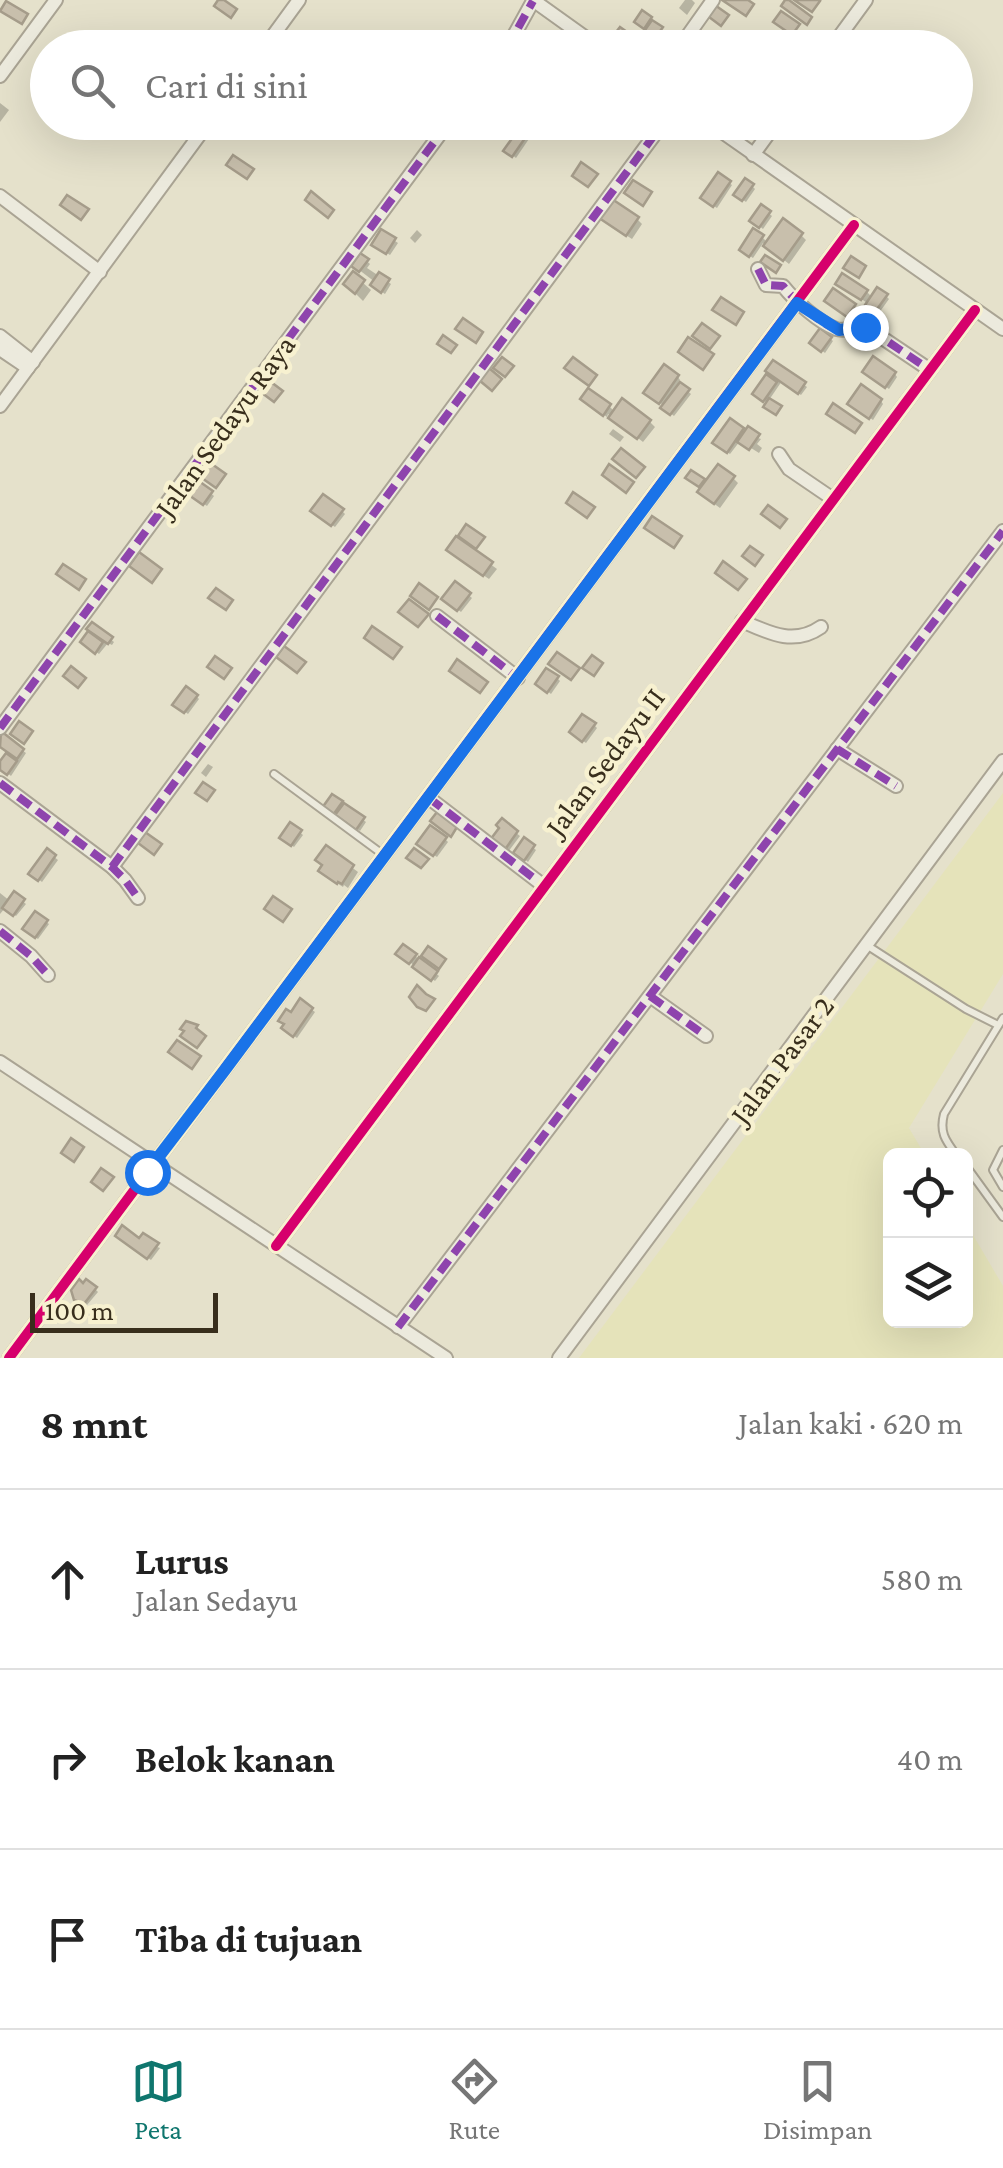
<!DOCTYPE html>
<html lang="id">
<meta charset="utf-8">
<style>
:root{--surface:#fff;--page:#f6f6f6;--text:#222;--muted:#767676;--line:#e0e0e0;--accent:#0f766e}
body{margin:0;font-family:"Crimson Pro",serif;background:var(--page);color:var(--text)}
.controls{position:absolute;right:30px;bottom:30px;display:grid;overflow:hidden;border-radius:15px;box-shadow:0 10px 40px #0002}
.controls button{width:90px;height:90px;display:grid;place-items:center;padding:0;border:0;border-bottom:2px solid var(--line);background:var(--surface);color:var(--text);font:50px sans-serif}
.scale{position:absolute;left:30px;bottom:25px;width:188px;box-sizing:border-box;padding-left:10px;border:5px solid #382e1c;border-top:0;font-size:28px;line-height:35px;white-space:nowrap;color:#382e1c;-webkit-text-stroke:8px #f7f1d0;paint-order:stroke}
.stop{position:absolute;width:30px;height:30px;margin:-22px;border:8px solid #1a73e8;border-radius:50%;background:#fff}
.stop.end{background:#1a73e8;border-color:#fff;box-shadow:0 2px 10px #0008}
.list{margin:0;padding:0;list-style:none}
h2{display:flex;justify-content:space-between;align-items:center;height:130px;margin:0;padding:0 40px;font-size:42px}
h2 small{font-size:32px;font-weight:400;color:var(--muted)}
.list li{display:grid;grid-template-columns:65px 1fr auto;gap:30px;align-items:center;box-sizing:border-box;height:180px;padding:0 40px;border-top:2px solid var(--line)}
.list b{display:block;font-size:38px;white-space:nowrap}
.list p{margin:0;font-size:32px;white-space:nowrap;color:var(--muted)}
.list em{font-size:32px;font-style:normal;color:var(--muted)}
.icon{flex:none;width:55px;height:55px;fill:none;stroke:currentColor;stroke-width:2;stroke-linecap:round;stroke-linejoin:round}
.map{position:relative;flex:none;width:1003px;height:1358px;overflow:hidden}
.search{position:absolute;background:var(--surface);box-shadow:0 10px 40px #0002;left:30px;right:30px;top:30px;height:110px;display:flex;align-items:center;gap:25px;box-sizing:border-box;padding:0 35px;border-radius:55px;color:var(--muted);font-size:38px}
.sheet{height:670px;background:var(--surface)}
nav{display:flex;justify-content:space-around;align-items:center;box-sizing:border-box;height:140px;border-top:2px solid var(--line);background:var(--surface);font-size:28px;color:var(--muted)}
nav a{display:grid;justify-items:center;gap:5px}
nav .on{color:var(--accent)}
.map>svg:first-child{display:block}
.farmland{fill:#e5e3ba}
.shadow{fill:#0003}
.building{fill:#c8bfac;stroke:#a59c8a;stroke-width:2.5}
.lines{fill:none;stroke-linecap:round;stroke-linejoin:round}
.lane-casing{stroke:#aaa494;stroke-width:10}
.street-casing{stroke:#aaa494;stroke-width:16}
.lane{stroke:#eceadd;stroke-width:6}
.street{stroke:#eceadd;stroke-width:12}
.quiet{stroke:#8e44ad;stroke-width:8;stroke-dasharray:15 8;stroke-linecap:butt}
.cycleway-casing{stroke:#f7f1d0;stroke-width:16}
.cycleway{stroke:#d6006c;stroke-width:10}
.route{stroke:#1a73e8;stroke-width:12}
.labels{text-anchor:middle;stroke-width:9;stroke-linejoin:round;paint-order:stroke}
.street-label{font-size:30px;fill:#382e1c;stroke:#f7f1d0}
</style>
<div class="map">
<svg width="1003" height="1358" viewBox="0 0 1003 1358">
<rect width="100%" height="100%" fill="#e5e1cb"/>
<polygon class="farmland" points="1003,793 1003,974 909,1128 925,1155 890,1156 890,1320 966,1320 966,1223 1003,1286 1003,1358 579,1358"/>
<g class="shadow">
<polygon points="685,0 692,0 695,3 687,15 679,8"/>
<polygon points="759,40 768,47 769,48 755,48"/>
<polygon points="0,103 9,110 0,122"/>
<polygon points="270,122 294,122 288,133"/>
<polygon points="530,130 533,133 516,158 506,150"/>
<polygon points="729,183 732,185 717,208 706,201"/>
<polygon points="752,186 755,189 746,202 739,197"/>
<polygon points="762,208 772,216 763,229 753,221"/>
<polygon points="637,219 642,224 632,239 607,223"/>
<polygon points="417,230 422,235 415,243 410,238"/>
<polygon points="382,232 398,243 390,255 377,247"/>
<polygon points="801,235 806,240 789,264 763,243 753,258 745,253 762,237 768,243"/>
<polygon points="361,256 370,264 367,268 391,284 385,294 376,288 375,282 354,266"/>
<polygon points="353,274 371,290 363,301 346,284"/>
<polygon points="841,286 867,292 873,298 886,296 889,299 879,313 869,304"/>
<polygon points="821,331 833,341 825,353 812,343"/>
<polygon points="774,363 807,387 801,395 782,381 769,400 781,408 778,414 767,407 768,403 755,394"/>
<polygon points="664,367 678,377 680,380 678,383 691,394 674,416 664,408 665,406 649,396"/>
<polygon points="868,374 895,374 897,377 889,389"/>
<polygon points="881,401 883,404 873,420 853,406"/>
<polygon points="586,402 609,406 615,412 650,422 655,427 643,442 608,414 607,417"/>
<polygon points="731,422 746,434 761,439 757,444 762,448 759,453 740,441 730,454 718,445"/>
<polygon points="613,429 624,437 620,442 609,434"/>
<polygon points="689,477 706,484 733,478 738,483 720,508 705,497 704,488"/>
<polygon points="194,480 214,496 207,506 189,494"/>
<polygon points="342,511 345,514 335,527 316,514"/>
<polygon points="456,539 497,569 489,579 454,555"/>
<polygon points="455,584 472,598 461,612 444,599"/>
<polygon points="92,626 114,642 112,645 108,643 99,654 83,642"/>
<polygon points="557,678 560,681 551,694 541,686"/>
<polygon points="196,696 199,699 188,714 176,705"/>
<polygon points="594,725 597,728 586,743 575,735"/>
<polygon points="1,735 26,753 11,776 0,767 10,752 0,745"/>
<polygon points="208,764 213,767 206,777 201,773"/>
<polygon points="332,797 366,822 360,831 328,810"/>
<polygon points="502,822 520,836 508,852 493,840 502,828"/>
<polygon points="291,825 303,835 294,847 282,838"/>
<polygon points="445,839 448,842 437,857 422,847"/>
<polygon points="524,840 536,850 528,862 516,852"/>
<polygon points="326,848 358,872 348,888 344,885 343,887 326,876"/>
<polygon points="48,852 58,860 42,882 32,874"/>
<polygon points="0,893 10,901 15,895 26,904 16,916 5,908 0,914"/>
<polygon points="46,922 49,924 38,939 28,932"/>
<polygon points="399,954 415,956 439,976 435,981"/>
<polygon points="301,1002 315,1012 297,1038 287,1031 292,1015"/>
<polygon points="938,1148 944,1156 931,1156 930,1154"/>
<polygon points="121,1239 140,1241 160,1248 151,1260"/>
<polygon points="95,1289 98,1292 87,1305 80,1302"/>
</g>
<g class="building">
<polygon points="218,0 224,0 237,9 231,18 214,6"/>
<polygon points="722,0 748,0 754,4 746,16"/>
<polygon points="785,0 789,0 812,17 807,25 781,6"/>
<polygon points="794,0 818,0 820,1 812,12"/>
<polygon points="6,1 28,14 22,24 0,11"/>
<polygon points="712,3 729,15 721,26 705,14"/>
<polygon points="642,10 652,17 644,29 634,22"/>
<polygon points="781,11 800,24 792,35 773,22"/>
<polygon points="652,20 663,27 656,37 645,30"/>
<polygon points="620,27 630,34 621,47 610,40"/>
<polygon points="507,122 523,122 532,128 512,157 503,151 513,137 502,130"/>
<polygon points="233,155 254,169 247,179 226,165"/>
<polygon points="581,162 598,174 588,187 572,176"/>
<polygon points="718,172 731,181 713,207 700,198"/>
<polygon points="745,178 754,184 742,201 733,195"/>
<polygon points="633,180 652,192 643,206 624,193"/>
<polygon points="311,191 334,210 328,218 305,200"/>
<polygon points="67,195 89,209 81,220 60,205"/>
<polygon points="612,199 639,217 626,236 599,218"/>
<polygon points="761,204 771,211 759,228 749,221"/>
<polygon points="783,218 803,233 783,261 763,246"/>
<polygon points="753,228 764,235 749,257 739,250"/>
<polygon points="381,229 396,238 386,254 371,245"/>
<polygon points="360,253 369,259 359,272 351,266"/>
<polygon points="765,255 781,265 776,273 760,262"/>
<polygon points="851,256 866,266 859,278 843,268"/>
<polygon points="353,271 365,280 355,294 343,284"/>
<polygon points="379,272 390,279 381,293 370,285"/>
<polygon points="842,273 868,290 861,300 835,284"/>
<polygon points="877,287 888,294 875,312 865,305"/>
<polygon points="833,288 856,304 847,317 824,301"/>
<polygon points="721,297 744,312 736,325 712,310"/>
<polygon points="463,318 483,332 476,343 455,329"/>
<polygon points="702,323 720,336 710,349 692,336"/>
<polygon points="820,328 832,337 821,352 809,343"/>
<polygon points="443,335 457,345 451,353 437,344"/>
<polygon points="688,337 714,354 703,370 678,352"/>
<polygon points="873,356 896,372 885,388 862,372"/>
<polygon points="502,357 514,366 505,377 493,368"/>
<polygon points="573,357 597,375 589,386 564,368"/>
<polygon points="773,360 806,382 798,394 765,371"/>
<polygon points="664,364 679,375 659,404 643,393"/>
<polygon points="489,368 502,379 492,391 479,380"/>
<polygon points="766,374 777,382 763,402 752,394"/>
<polygon points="267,379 283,391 274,402 258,390"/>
<polygon points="680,382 690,389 670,415 660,408"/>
<polygon points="861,384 882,399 869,419 847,404"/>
<polygon points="588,388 611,404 603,416 580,399"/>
<polygon points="622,398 651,420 637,439 608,418"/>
<polygon points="769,398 782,406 776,415 763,407"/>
<polygon points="833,403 862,423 855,433 826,414"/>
<polygon points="730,418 744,428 727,453 712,443"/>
<polygon points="748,426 760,434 749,450 737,442"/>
<polygon points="621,448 645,467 636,478 612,459"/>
<polygon points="209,462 226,474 216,488 199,476"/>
<polygon points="609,464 634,482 626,493 602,475"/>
<polygon points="718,464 735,476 714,504 697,492"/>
<polygon points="691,470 705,479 699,487 685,478"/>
<polygon points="193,477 213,491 203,505 183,491"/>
<polygon points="573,492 595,507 587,518 566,503"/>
<polygon points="323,494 344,509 331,526 310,511"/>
<polygon points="768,505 787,519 780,528 761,514"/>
<polygon points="652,516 682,536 674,548 644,528"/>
<polygon points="466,524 485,537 476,549 458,536"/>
<polygon points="456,536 493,562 483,576 446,550"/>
<polygon points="750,546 763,555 755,566 742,556"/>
<polygon points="139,552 162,569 152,583 129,566"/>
<polygon points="723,561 747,579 738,590 715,573"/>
<polygon points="63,564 86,579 79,590 56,574"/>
<polygon points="455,581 471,593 457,611 441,599"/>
<polygon points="419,583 438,597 429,610 410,596"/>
<polygon points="216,588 233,600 226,610 208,598"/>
<polygon points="409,599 429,614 418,627 398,612"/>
<polygon points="92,622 113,637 108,644 86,629"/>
<polygon points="372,626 402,647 393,659 364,638"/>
<polygon points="88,631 103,642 95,654 80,642"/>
<polygon points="284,646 306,662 297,673 276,657"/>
<polygon points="557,652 580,668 571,680 548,664"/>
<polygon points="592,655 603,663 594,676 582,668"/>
<polygon points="215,656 232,668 224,679 207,667"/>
<polygon points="457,659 488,682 480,693 449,671"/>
<polygon points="71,666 86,678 78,688 63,676"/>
<polygon points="546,668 559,676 547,693 535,684"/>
<polygon points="186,686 198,695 184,713 172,705"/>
<polygon points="582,714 596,723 582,742 569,732"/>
<polygon points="19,721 33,731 24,744 10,734"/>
<polygon points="1,731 24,749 17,759 0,747"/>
<polygon points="6,753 17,761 7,775 0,770 0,761"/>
<polygon points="203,782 215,790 207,801 195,793"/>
<polygon points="332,794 343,801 333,815 322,808"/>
<polygon points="344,803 365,817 356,830 335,815"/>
<polygon points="437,812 457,827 451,837 430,821"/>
<polygon points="502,818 518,831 504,851 490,840 499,828 496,825"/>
<polygon points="290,822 302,830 291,846 279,838"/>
<polygon points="430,825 447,837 433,856 416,844"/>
<polygon points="145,832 162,844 154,855 138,843"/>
<polygon points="524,837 535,845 524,861 513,853"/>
<polygon points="326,845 354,865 342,884 338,882 337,884 318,871 322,865 315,860"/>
<polygon points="47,848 56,855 38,881 28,874"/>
<polygon points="414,848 429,859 421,868 406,858"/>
<polygon points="14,891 25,899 13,916 2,908"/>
<polygon points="273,896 292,909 283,922 264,909"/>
<polygon points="35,911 48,920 35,938 22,929"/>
<polygon points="403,944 417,954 409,964 395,954"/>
<polygon points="428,946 446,959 439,969 421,956"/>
<polygon points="419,957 438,971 431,981 412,967"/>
<polygon points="417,985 426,994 435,999 426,1011 417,1007 409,997"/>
<polygon points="300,998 313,1008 293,1037 281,1028 284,1024 278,1021 286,1009 291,1012"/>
<polygon points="186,1021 198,1025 196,1028 206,1036 197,1048 180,1036 184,1031 180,1029"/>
<polygon points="177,1040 201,1056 192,1069 168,1052"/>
<polygon points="71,1138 84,1147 74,1162 61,1153"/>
<polygon points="101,1168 114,1177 103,1191 91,1182"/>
<polygon points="122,1225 139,1238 143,1233 159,1243 147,1259 115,1236"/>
<polygon points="79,1279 83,1283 86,1279 97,1287 84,1304 74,1300 71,1290"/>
</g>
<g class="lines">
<defs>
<g id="lane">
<polyline points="274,774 385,856"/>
<polyline points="868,946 966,1009 998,1025"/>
<polyline points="1003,1150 993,1170 1003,1187"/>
<path d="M957,1156C946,1141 939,1133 944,1114L1003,1018"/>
<polyline points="966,1166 1003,1217"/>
</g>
<g id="street">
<polyline points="533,0 600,48"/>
<polyline points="264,48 299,0"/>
<polyline points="507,48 533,1"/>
<polyline points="679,48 713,0"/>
<polyline points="831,48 866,0"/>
<polyline points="0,76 56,0"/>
<polyline points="708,122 1003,329"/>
<polyline points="753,155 777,122"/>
<polyline points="0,196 100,272"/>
<path d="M758,269L766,285L783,286C795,301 818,322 836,329C845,332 858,326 869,329L930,370"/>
<polyline points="0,336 33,362"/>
<polyline points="0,349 28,368"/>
<polyline points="0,406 209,122"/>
<polyline points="779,454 789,469 833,499"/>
<polyline points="437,616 518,678"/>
<path d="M742,621C769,633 794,646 821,627"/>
<polyline points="0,728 449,122"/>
<polyline points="837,749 896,786"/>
<polyline points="0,783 112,867 125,880 138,898"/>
<polyline points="429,798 544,886"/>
<polyline points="112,867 664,122"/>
<polyline points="0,931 31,956 48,975"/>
<polyline points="650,996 706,1036"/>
<polyline points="0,1062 446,1358"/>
<polyline points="276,1246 975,310"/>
<polyline points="398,1327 1003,531"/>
<polyline points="9,1358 854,225"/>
<polyline points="559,1358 1003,761"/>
</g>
</defs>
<use href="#lane" class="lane-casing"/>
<use href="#street" class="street-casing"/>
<use href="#lane" class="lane"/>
<use href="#street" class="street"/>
<g class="quiet">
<polyline points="507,48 533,1"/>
<path d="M758,269L766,285L783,286C795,301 818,322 836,329C845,332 858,326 869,329L930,370"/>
<polyline points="437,616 518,678"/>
<polyline points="0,728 449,122"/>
<polyline points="837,749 896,786"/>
<polyline points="0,783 112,867 125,880 138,898"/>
<polyline points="429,798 544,886"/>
<polyline points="112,867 664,122"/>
<polyline points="0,931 31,956 48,975"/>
<polyline points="650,996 706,1036"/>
<polyline points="398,1327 1003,531"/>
</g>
<defs>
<g id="cycleway">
<polyline points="276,1246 975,310"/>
<polyline points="9,1358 854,225"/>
</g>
</defs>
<use href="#cycleway" class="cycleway-casing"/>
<use href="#cycleway" class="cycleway"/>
</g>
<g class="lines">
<polyline class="route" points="147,1172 224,1071 797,303 839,330 865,327"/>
</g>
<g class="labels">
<g class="street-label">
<text transform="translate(225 426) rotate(-54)" y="10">Jalan Sedayu Raya</text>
<text transform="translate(605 762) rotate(-53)" y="10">Jalan Sedayu II</text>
<text transform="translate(782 1060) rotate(-53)" y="10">Jalan Pasar 2</text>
</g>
</g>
</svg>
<div class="controls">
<button><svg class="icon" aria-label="locate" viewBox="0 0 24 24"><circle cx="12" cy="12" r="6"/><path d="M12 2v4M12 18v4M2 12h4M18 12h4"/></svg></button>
<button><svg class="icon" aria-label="layers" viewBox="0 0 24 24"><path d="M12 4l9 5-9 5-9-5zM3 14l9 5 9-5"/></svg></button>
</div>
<div class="scale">100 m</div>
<div class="stop" style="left:147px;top:1172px"></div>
<div class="stop end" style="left:865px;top:327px"></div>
<div class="search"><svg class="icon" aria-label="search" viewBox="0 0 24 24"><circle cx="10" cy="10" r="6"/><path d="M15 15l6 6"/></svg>Cari di sini</div>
</div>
<section class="sheet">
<h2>8 mnt<small>Jalan kaki · 620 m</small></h2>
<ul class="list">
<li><svg class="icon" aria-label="ahead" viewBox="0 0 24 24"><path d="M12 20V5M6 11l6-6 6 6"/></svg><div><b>Lurus</b><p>Jalan Sedayu</p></div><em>580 m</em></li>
<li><svg class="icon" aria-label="right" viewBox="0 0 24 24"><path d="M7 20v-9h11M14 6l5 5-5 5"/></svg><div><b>Belok kanan</b></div><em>40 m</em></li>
<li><svg class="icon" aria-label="arrive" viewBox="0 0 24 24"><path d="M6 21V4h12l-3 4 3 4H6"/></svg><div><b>Tiba di tujuan</b></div></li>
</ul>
</section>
<nav>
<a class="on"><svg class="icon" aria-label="map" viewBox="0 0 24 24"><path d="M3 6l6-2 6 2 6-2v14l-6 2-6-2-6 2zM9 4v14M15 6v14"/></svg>Peta</a>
<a><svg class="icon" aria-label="directions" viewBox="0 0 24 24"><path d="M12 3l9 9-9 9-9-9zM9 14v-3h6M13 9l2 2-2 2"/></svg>Rute</a>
<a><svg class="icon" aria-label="saved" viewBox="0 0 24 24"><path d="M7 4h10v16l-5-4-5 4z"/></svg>Disimpan</a>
</nav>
